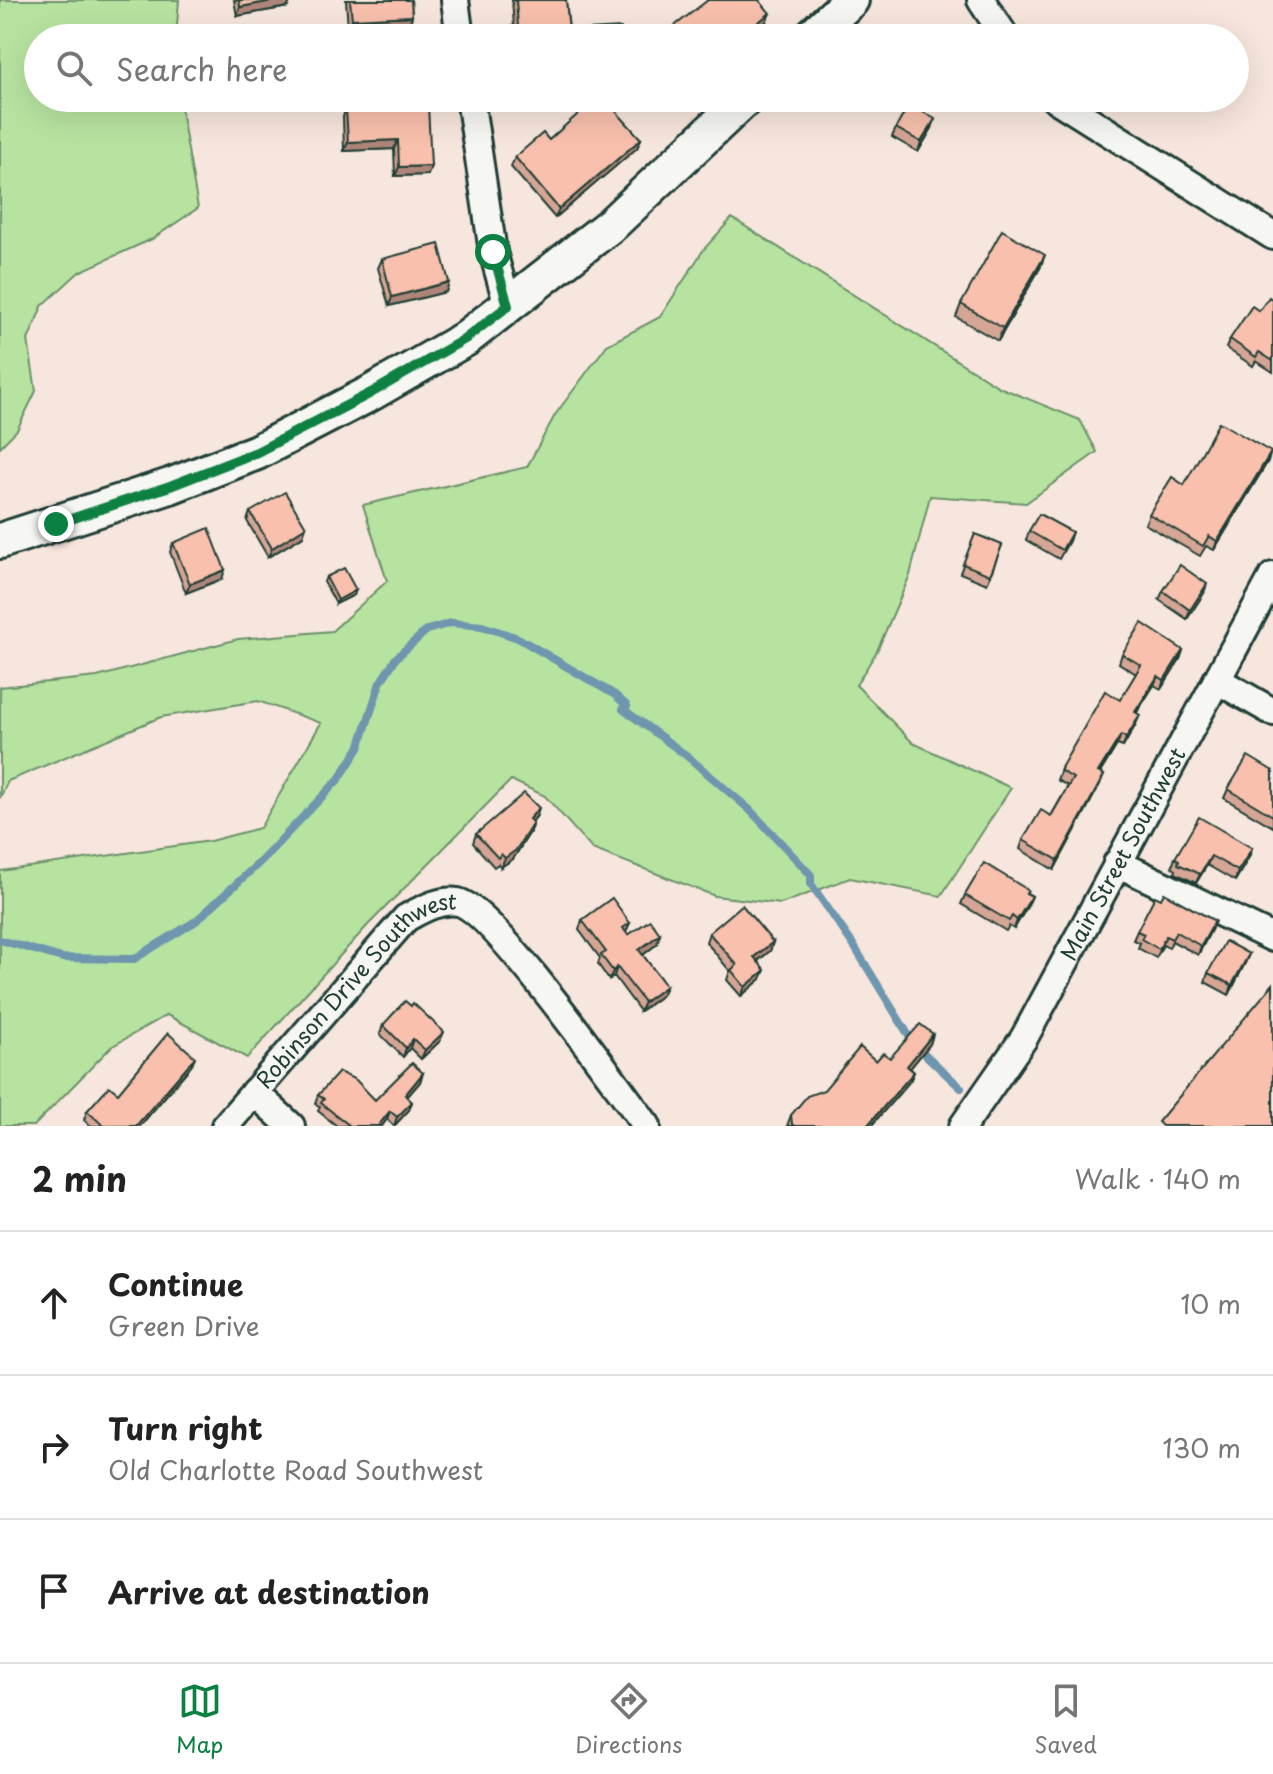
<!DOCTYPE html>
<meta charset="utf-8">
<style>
:root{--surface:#fff;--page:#f6f6f6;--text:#222;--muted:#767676;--line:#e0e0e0;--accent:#0b8043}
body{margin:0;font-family:"Playpen Sans",sans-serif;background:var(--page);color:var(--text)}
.stop{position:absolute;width:24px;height:24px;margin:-18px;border:6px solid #0b8043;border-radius:50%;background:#fff}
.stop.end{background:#0b8043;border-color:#fff;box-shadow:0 2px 8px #0008}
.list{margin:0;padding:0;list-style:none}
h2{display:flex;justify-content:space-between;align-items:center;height:104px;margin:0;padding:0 32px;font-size:34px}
h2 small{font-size:26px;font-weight:400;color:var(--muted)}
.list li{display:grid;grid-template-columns:52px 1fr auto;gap:24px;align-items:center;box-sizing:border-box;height:144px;padding:0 32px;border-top:2px solid var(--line)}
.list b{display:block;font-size:30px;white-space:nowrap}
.list p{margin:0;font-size:26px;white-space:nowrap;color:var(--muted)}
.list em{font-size:26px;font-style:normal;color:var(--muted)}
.icon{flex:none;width:44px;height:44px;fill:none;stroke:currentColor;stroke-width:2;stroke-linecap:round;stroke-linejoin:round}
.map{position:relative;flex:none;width:1273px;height:1126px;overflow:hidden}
.search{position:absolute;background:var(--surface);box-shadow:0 8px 32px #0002;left:24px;right:24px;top:24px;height:88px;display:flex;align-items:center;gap:20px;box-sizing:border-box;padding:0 28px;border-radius:44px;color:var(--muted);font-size:30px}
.sheet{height:536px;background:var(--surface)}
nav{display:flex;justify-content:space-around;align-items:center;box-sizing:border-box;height:112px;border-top:2px solid var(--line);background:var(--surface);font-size:22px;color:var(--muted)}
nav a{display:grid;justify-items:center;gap:4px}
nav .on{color:var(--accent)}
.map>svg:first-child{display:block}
.green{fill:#b7e3a0;stroke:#6b906a;stroke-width:2}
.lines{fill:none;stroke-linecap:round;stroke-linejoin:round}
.stream{stroke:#6e96ae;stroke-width:8}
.minor-casing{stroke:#1f3d34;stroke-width:32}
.tertiary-casing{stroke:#1f3d34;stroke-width:40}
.minor{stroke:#f6f6f2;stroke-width:26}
.tertiary{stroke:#f6f6f2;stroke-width:34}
.wall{fill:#d5a595;stroke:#1f3d34;stroke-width:2}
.shaded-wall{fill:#ae8679;stroke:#1f3d34;stroke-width:2}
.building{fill:#f8c0ad;stroke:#1f3d34;stroke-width:2}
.route{stroke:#0b8043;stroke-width:10}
.labels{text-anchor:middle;stroke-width:6;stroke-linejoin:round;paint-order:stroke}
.street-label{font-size:22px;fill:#1f3d34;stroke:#f6f6f2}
</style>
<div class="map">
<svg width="1273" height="1126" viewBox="0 0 1273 1126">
<rect width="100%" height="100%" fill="#f7e6dd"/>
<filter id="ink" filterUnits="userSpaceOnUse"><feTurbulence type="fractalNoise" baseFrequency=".0125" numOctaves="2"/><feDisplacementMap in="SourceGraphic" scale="16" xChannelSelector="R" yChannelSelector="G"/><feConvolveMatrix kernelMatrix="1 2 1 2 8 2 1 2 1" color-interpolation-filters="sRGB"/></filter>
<g filter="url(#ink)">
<g class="green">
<polygon points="0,0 179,0 176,38 38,38 38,98 179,98 198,208 152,239 79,272 42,306 28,340 36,391 17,430 0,447"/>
<polygon points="732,218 999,387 1080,420 1097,452 1026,503 930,496 910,575 877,651 856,685 913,743 1011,788 941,896 850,878 781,904 715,896 592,849 545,796 511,780 368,925 247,1058 167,1015 111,1047 34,1126 0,1126 0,871 210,841 260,828 321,723 258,701 161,717 8,781 0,798 0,687 97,677 238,639 332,631 387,581 363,505 527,467 555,415 607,345 660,317 704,249"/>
</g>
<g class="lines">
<polyline class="stream" points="0,940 62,958 134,959 196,921 260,862 339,779 359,748 380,683 396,658 427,630 451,623 482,626 518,638 615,695 627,706 623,709 687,756 750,810 811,875 811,884 854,946 914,1044 961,1088"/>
<defs>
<g id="minor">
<polyline points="455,0 460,38"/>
<polyline points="981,0 1006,38"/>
<polyline points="470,98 493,252 508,306"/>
<polyline points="1054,98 1273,236"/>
<polyline points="1217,680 1273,712"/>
<polyline points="1117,863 1273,938"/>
<polyline points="254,1092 291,1126"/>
<path id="s1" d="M225,1126L406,918C421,910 439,899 458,902C494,910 618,1088 647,1126"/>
<path id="s2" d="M963,1126L1024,1038L1273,576"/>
</g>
<g id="tertiary">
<polyline points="810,38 851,0"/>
<polyline points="0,541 170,486 257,452 371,393 465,339 612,224 746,98"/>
</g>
</defs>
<use href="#minor" class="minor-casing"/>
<use href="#tertiary" class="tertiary-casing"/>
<use href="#minor" class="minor"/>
<use href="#tertiary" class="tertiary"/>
</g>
<g class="wall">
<polygon points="234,0 290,0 288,7 237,16"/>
<polygon points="346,0 411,0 412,16 409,25 348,29"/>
<polygon points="512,0 566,0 569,31 622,38 508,38 511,26 514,26"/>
<polygon points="871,98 905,98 896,113"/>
<polygon points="428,105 428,175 395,176 394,149 344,151 343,117 346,108"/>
<polygon points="896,128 932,128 918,152 892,137"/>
<polygon points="641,139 637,148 555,218 511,167 515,157"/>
<polygon points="382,259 449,282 446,292 389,306 378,268"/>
<polygon points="1040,268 998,341 956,317 961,304"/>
<polygon points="1273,300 1273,372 1256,361 1253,366 1226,348 1230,339 1259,311"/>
<polygon points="1268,461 1214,550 1206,546 1200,556 1145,524 1149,514 1184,485"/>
<polygon points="250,512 303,536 268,557 247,521"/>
<polygon points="1029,531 1072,532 1069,541 1059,559 1026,540"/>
<polygon points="975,534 1002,545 987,584 960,573"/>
<polygon points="173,543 222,579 186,593 170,552"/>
<polygon points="326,577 354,595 336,604 324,582"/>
<polygon points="1163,591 1204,593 1187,619 1159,600"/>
<polygon points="1183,650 1180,659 1161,689 1154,685 1136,713 1136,724 1123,747 1117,745 1100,773 1104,775 1100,784 1054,870 1020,849 1023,840 1051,816 1068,786 1057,780 1062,766 1120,700 1136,674 1119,663 1122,654"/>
<polygon points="1273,771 1273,827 1224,798 1228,789"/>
<polygon points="536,817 532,822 530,832 513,859 501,867 498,864 494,867 473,843 476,834"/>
<polygon points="1252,848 1249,857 1235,881 1207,865 1196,883 1175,873 1176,870 1172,867 1175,858"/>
<polygon points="1027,893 1032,896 1028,905 1014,929 1009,926 1006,931 961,904 965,895"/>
<polygon points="582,920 630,923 626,932 628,935 657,944 643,955 666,986 662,995 640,1011 614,976 609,980 598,964 600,958 579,930"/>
<polygon points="1211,930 1198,955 1172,941 1169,948 1163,945 1156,958 1138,948 1140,943 1133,940 1137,931"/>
<polygon points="709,933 773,942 770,951 758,961 761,979 741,996 727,980 730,971 706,942"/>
<polygon points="1249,954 1245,963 1229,995 1205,982 1208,973"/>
<polygon points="383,1025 440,1041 421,1059 410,1048 403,1057 380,1034"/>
<polygon points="933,1034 930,1044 910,1068 914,1072 910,1081 871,1126 787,1126 791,1115 824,1090 876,1061 890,1058"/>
<polygon points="191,1066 140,1126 90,1126 84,1120 87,1111 118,1093"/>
<polygon points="423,1073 420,1082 407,1097 412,1102 409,1110 394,1126 387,1119 382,1126 337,1126 318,1111 320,1107 315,1103 318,1095 375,1100"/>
</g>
<g class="shaded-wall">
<polygon points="278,0 290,0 288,7 237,16 240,7"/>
<polygon points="770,13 766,22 746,38 738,38"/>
<polygon points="412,16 409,25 348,29 352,19"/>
<polygon points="935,119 932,128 918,152 921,142"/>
<polygon points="641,139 637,148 555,218 559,209"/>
<polygon points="398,140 394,149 344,151 348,142"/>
<polygon points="431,166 428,175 395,176 399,167"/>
<polygon points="1045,255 1040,268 998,341 1003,328"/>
<polygon points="449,282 446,292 389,306 392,297"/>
<polygon points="1271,452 1268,461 1214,550 1217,541"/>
<polygon points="306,527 303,536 268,557 272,548"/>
<polygon points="225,570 222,579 186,593 190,584"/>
<polygon points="1207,584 1204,593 1187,619 1190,610"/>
<polygon points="356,590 354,595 336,604 338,600"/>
<polygon points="1183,650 1180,659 1161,689 1164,680"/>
<polygon points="1158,676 1154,685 1131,722 1135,712"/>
<polygon points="1140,715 1136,724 1123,747 1126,738"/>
<polygon points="1121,735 1117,745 1095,781 1098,772"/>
<polygon points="1104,775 1100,784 1054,870 1058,860"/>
<polygon points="539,808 536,817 526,828 529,819"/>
<polygon points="533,823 530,832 513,859 501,867 505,858"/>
<polygon points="1252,848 1249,857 1235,881 1238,871"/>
<polygon points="1211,856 1207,865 1196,883 1200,874"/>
<polygon points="1032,896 1028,905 1014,929 1017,920"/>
<polygon points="1215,921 1211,930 1198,955 1201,946"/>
<polygon points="660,934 657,944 636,960 639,950"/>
<polygon points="773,942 770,951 751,966 754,957"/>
<polygon points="1249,954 1245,963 1229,995 1232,985"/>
<polygon points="617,967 614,976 609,980 613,971"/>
<polygon points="765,970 761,979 741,996 745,987"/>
<polygon points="666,986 662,995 640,1011 644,1002"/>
<polygon points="444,1032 440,1041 421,1059 425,1050"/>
<polygon points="933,1034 930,1044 904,1076 907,1066"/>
<polygon points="413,1039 410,1048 403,1057 406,1048"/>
<polygon points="195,1057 191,1066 140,1126 136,1126"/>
<polygon points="914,1072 910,1081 871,1126 867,1126"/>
<polygon points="423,1073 420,1082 402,1103 405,1095"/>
<polygon points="412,1102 409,1110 394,1126 397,1117"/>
<polygon points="390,1111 387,1119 382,1126 378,1126"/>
</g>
<g class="building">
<polygon points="239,0 278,0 240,7"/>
<polygon points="350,0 411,0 412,16 352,19"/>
<polygon points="516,0 566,0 569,31 621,28 622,38 512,38 511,26 518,26"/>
<polygon points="708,0 759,0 770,13 738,38 659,38"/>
<polygon points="596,98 604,98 641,139 559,209 515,157 543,133 549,140"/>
<polygon points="890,98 903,98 899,104"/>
<polygon points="909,104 935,119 921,142 896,128"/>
<polygon points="428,105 431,166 399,167 398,140 348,142 346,108"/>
<polygon points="1002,230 1045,255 1003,328 961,304"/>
<polygon points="439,244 449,282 392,297 382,259"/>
<polygon points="1269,297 1273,300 1273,361 1259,352 1256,357 1230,339 1252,306 1259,311"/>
<polygon points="1219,422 1271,452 1217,541 1209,536 1203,546 1149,514 1172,477 1184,485"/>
<polygon points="285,492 306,527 272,548 250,512"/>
<polygon points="1039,514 1072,532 1062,550 1029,531"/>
<polygon points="209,528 225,570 190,584 173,543"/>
<polygon points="975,534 1002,545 990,575 963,564"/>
<polygon points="1180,565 1207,584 1190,610 1163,591"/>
<polygon points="344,568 356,590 338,600 326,577"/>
<polygon points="1142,623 1183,650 1164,680 1158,676 1135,712 1140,715 1126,738 1121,735 1098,772 1104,775 1058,860 1023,840 1041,810 1051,816 1073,778 1061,771 1062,766 1105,691 1120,700 1141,665 1122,654"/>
<polygon points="1248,756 1273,771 1273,816 1228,789"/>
<polygon points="524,793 539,808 529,819 533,823 516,850 505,858 501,854 498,858 476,834"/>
<polygon points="1199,817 1252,848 1238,871 1211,856 1200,874 1178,864 1179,860 1175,858"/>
<polygon points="984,863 1028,890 1026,893 1032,896 1017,920 1012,916 1009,921 965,895"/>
<polygon points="1164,893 1215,921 1201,946 1176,932 1172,939 1166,936 1159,949 1141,939 1144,934 1137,931 1155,896 1161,899"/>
<polygon points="612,898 630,923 623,928 628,935 650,920 660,934 639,950 666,986 644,1002 617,967 613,971 601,955 606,952 582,920"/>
<polygon points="742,905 773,942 754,957 765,970 745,987 731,970 737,965 709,933"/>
<polygon points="1225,941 1249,954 1232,985 1208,973"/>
<polygon points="1273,984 1273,1126 1162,1126 1158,1122"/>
<polygon points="405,1001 411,1006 413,1003 444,1032 425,1050 413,1039 406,1048 383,1025"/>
<polygon points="920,1024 933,1034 907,1066 914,1072 867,1126 794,1126 792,1124 791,1115 807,1096 824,1090 860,1047 876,1061 883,1053 890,1058"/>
<polygon points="168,1033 195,1057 136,1126 104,1126 87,1111 109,1086 118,1093"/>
<polygon points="412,1063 423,1073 405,1095 412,1102 397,1117 390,1111 378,1126 350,1126 321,1103 324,1099 318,1095 339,1072 356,1080 375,1100"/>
</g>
</g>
<g class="lines" filter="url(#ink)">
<polyline class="route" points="56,524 170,486 257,452 371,393 465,339 508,306 493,252"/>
</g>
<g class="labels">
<g class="street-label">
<text dy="8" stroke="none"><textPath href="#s2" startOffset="316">Main Street Southwest</textPath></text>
<text dy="8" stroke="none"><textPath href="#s1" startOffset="192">Robinson Drive Southwest</textPath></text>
</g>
</g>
</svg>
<div class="stop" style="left:493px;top:252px"></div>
<div class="stop end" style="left:56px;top:524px"></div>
<div class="search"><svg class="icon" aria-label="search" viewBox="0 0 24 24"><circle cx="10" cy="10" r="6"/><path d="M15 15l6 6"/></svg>Search here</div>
</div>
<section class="sheet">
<h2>2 min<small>Walk · 140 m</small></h2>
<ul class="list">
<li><svg class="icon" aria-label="ahead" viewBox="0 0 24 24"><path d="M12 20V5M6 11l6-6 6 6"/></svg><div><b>Continue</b><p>Green Drive</p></div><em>10 m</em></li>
<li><svg class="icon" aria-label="right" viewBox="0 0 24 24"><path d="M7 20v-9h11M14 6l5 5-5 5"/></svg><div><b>Turn right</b><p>Old Charlotte Road Southwest</p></div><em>130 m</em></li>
<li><svg class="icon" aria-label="arrive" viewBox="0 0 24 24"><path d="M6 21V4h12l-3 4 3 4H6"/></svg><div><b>Arrive at destination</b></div></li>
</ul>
</section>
<nav>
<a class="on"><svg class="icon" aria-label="map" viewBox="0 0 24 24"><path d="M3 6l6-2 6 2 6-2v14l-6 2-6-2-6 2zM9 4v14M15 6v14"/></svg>Map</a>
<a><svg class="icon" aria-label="directions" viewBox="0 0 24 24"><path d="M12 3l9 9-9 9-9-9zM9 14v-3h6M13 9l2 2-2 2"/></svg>Directions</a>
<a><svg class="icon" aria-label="saved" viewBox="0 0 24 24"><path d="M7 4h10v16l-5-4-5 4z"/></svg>Saved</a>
</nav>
